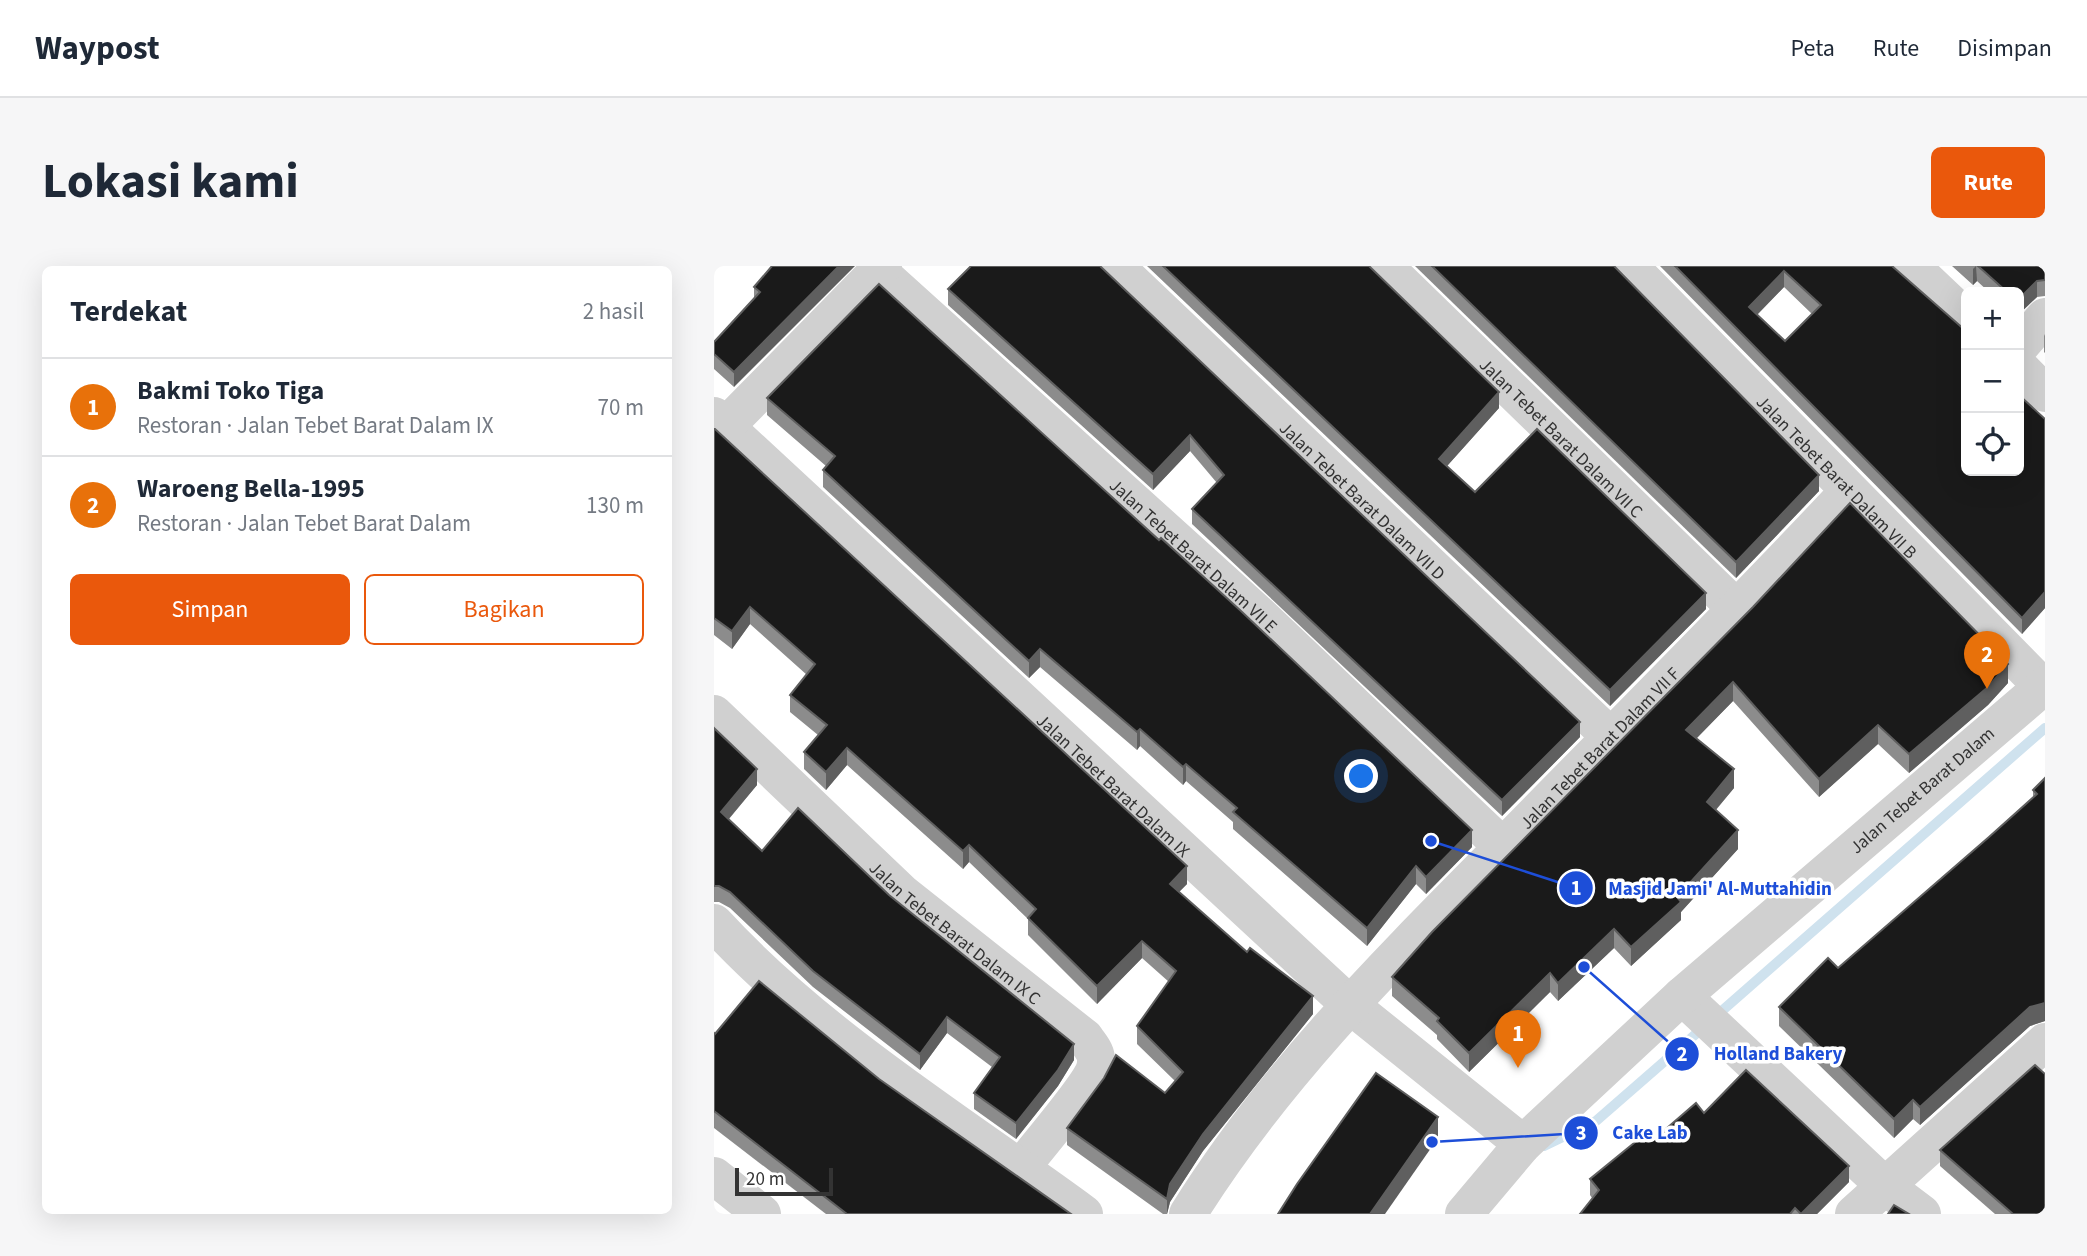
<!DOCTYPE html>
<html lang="id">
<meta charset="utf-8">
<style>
:root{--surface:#fff;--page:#f6f6f7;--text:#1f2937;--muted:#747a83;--line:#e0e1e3;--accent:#ea580c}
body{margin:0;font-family:"Source Sans 3",sans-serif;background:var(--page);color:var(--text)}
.controls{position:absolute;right:21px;top:21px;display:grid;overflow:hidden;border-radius:10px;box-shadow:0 7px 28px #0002}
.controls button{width:63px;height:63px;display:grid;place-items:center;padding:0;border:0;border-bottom:2px solid var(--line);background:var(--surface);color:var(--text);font:35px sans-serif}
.scale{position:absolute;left:21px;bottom:18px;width:98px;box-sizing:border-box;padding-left:7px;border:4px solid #333;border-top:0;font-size:19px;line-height:24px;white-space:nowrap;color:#333;-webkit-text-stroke:5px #fff;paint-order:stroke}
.you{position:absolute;left:648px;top:511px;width:24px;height:24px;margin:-18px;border:5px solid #fff;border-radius:50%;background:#1a73e8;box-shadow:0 0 0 10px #1a73e833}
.badge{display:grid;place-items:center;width:46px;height:46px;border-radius:50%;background:var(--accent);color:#fff;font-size:23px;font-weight:700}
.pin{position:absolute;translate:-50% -58px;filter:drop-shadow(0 2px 4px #0008)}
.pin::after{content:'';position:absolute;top:37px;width:24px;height:21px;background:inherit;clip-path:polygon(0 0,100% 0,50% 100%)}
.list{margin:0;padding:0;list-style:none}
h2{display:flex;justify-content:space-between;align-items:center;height:91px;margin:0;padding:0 28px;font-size:30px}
h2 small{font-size:23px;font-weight:400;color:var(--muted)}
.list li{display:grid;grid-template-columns:46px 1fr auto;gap:21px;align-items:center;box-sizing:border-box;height:98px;padding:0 28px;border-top:2px solid var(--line)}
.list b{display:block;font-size:26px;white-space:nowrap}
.list p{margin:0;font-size:23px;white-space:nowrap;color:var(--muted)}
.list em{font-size:23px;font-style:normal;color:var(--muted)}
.actions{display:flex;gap:14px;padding:21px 28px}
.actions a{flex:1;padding:16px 0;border:2px solid var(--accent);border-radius:10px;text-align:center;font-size:24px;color:var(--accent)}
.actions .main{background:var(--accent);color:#fff}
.icon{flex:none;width:38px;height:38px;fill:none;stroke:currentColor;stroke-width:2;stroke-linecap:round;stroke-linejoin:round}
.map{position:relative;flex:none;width:1331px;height:948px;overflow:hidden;border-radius:10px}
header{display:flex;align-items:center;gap:42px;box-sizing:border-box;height:98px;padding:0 35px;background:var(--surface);border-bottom:2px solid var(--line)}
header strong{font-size:33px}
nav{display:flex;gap:38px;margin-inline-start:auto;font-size:24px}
.intro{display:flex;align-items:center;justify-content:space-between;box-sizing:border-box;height:168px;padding:0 42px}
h1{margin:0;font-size:49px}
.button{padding:18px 32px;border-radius:10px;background:var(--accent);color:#fff;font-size:24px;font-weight:700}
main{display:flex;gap:42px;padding:0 42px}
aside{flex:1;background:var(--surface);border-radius:10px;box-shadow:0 7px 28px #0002}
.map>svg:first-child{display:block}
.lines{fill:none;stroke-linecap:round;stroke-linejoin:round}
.stream{stroke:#cfe2ee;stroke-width:10}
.minor{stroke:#d0d0d0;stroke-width:38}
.tertiary{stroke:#d0d0d0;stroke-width:38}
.wall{fill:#8c8c8c;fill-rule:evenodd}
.shaded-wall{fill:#5f5f5f}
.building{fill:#1a1a1a;stroke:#5f5f5f;stroke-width:2;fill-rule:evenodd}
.labels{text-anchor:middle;stroke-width:7;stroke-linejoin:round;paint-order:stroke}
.street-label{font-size:18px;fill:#333;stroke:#fff}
.leader{fill:none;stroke:#1d4ed8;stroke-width:2.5}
.callout-dot{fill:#1d4ed8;stroke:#fff;stroke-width:2.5}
.mark-label{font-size:21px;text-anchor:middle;font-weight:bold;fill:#fff}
.callout-label{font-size:19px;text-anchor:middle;font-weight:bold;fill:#1d4ed8;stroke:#fff;stroke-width:7;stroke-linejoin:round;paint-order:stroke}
</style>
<header>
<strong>Waypost</strong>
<nav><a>Peta</a><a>Rute</a><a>Disimpan</a></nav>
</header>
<div class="intro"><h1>Lokasi kami</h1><a class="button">Rute</a></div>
<main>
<aside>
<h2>Terdekat<small>2 hasil</small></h2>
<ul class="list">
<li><span class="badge" style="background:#e8710a">1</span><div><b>Bakmi Toko Tiga</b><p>Restoran · Jalan Tebet Barat Dalam IX</p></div><em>70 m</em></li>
<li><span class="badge" style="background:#e8710a">2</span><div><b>Waroeng Bella-1995</b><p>Restoran · Jalan Tebet Barat Dalam</p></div><em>130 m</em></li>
</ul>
<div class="actions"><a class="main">Simpan</a><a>Bagikan</a></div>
</aside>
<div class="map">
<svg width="1331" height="948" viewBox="0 0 1331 948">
<rect width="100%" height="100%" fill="#fff"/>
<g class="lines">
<g class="stream">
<polyline points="1002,750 1331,462"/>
<polyline points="830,880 882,855 991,760"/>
</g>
<g class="minor">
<path id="s1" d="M401,0L897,471"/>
<path id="s2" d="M670,0L1024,344"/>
<path id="s3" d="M915,0L1329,421"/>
<path id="s4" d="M164,5L542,346L789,581"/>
<polyline points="1305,81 1331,51"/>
<path id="s5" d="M0,150L636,739L809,878"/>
<polyline points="11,161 169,0"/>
<path id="s6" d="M0,448L189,628L371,772C376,780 383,786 382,796C382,814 321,883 307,902"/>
<path d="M0,657C106,772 245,856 370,948"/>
<polyline points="968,730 1171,920 1208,948"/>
<polyline points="0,910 48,948"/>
<path id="s7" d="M474,948C558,813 670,701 782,588C900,467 1020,348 1135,225"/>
<polyline points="1140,948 1331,776"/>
</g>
<g class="tertiary">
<polyline points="1197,0 1252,52"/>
<polyline points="1305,101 1331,127"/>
<path id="s8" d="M750,948L809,878L968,730L1331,419"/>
</g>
</g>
<g class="wall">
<polygon points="58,0 20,121 0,103 0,76 40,32 40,21"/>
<polygon points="257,0 866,471 788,550 478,258 478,243 503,217 476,185 439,224 234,39 234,23"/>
<polygon points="433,0 655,0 785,142 733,200 761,226 992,343 896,440"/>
<polygon points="701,0 900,0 1105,225 1022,312"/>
<path d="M946,0H1178L1252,205L1331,153V342L1308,368ZM1070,21L1098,48L1071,75L1043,49Z"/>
<polygon points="1238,0 1331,0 1331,30 1323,31 1305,48 1305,26 1275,26 1263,15 1259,19"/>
<polygon points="1331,68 1331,87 1330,86 1330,70"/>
<polygon points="53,132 758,581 712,628 702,618 653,680 519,563 519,556 472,515 469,519 426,480 423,484 326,401 315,412 109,221 109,204 112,200 53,149"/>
<polygon points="0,163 473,618 465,626 599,748 489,885 456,936 453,948 449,948 353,879 353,862 451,827 461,815 423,778 423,760 455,716 428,692 383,738 314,669 314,653 255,596 249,603 133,499 112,524 90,503 90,486 104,469 76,446 76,429 93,409 36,358 18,383 0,369"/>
<polygon points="1039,341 1294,417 1274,439 1195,507 1164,478 1105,531 1019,435 982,473 1020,522 1002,544 1024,583 967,646 967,654 917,700 900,682 844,735 836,726 755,806 723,773 723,769 678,730 678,711"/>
<polygon points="0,462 43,519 15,553 48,585 175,629 360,794 344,820 302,873 260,843 260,827 278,801 233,767 206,804 99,721 16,642 5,636 0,636"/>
<polygon points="1331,512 1331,755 1316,760 1206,859 1199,853 1180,872 1065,760 1065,741 1124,702 1275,571 1319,531 1319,524"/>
<polygon points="0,767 165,813 357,948 112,948 0,862"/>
<polygon points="990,847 1135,916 1103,948 866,948 878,932 876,929 876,913 938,875"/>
<polygon points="1226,884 1331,948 1281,948 1226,900"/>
</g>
<g class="shaded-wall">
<polygon points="125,0 141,0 20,121 20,106"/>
<polygon points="1262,0 1263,15 1259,19 1259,3"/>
<polygon points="1070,5 1070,21 1035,57 1035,41"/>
<polygon points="1323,15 1323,31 1305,48 1305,33"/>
<polygon points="785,126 785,142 725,209 725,193"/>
<polygon points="476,169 476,185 439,224 439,208"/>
<polygon points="1105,209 1105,225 1022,312 1022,296"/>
<polygon points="1331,326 1331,342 1308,368 1308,352"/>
<polygon points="992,327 992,343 896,440 896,424"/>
<polygon points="36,341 36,358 18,383 18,365"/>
<polygon points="326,383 326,401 315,412 315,395"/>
<polygon points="1294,398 1294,417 1274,439 1195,507 1195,488"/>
<polygon points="1019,416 1019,435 972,483 972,464"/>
<polygon points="866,456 866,471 788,550 788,534"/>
<polygon points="1164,459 1164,478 1105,531 1105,513"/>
<polygon points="426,463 426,480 423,484 423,466"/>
<polygon points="133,482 133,499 112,524 112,506"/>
<polygon points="472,498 472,515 469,519 469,501"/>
<polygon points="43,503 43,519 7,562 7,546"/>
<polygon points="1020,503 1020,522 993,554 993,536"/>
<polygon points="758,564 758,581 712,628 712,611"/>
<polygon points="1024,564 1024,583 967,646 967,654 917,700 917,681"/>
<polygon points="255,579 255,596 249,603 249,585"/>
<polygon points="473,600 473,618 456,635 456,618"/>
<polygon points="702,600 702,618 653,680 653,662"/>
<polygon points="900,663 900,682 844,735 844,717"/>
<polygon points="428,675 428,692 383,738 383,720"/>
<polygon points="836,707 836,726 755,806 755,787"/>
<polygon points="599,730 599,748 489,885 456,936 453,948 453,933 456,918 489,868"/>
<polygon points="1331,737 1331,755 1316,760 1206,859 1206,841 1316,741"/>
<polygon points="233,751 233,767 206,804 206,788"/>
<polygon points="360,778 360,794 344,820 302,873 302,857"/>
<polygon points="1199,834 1199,853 1180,872 1180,853"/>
<polygon points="724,851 724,872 671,948 656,948"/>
<polygon points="1135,900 1135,916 1103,948 1087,948"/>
</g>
<g class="building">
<polygon points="58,0 125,0 20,106 0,88 0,76 46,26 40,21"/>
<polygon points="257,0 386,0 866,456 788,534 478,243 510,209 476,169 439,208 234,23"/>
<polygon points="449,0 655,0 785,126 725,193 761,226 823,163 992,327 896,424"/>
<polygon points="718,0 900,0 1105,209 1022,296"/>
<path d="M961,0H1178L1252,65V205H1305V129L1331,153V326L1308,352ZM1070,5L1107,39L1071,75L1035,41Z"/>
<polygon points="1264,0 1331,0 1331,14 1323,15 1305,33 1305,26 1293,26"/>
<polygon points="165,18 445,274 447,272 527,345 758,564 712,611 702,600 653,662 519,546 523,542 472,498 469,501 426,463 423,466 326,383 315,395 109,204 121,190 53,132"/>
<polygon points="0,163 1,163 473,600 456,618 533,686 536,682 599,730 489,868 456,918 453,933 353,862 390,812 402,789 451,827 469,806 423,760 462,705 428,675 383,720 314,652 322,643 255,579 249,585 133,482 112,506 90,486 113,459 76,429 101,398 36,341 18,365 0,352"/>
<polygon points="1136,237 1294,398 1274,421 1195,488 1164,459 1105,513 1019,416 972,464 1020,503 993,536 1024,564 963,631 967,636 917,681 900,663 844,717 836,707 755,787 723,755 725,752 678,711 718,666 1039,341"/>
<polygon points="0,462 43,503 7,546 48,585 84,542 175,629 360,778 344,804 302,857 260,827 286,791 233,751 206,788 99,705 16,626 5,620 0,620"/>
<polygon points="1331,512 1331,737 1316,741 1206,841 1199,834 1180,853 1065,741 1114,692 1124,702 1275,571 1323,528 1319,524"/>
<polygon points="45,715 165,813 357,948 133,948 0,845 0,767 1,768"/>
<polygon points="1321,799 1331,808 1331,948 1299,948 1226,884"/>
<polygon points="1032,804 1135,900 1087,948 1081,942 1076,948 866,948 885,924 876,913 931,868 938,875 982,837 990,847"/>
<polygon points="662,807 724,851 656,948 564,948 583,918"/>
<polygon points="1180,939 1195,948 1174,948"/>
</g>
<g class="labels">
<g class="street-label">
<text dy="6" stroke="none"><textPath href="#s2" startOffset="247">Jalan Tebet Barat Dalam VII C</textPath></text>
<text dy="6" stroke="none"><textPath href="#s3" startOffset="296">Jalan Tebet Barat Dalam VII B</textPath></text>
<text dy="6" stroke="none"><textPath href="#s1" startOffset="341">Jalan Tebet Barat Dalam VII D</textPath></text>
<text dy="6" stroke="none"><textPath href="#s4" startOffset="425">Jalan Tebet Barat Dalam VII E</textPath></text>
<text dy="6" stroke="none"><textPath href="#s7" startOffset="623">Jalan Tebet Barat Dalam VII F</textPath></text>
<text dy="6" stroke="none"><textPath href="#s5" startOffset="544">Jalan Tebet Barat Dalam IX</textPath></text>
<text dy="6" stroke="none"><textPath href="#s8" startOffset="625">Jalan Tebet Barat Dalam</textPath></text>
<text dy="6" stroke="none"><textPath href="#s6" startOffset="326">Jalan Tebet Barat Dalam IX C</textPath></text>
</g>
</g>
<path class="leader" d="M717 575L862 622M870 701L968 788M718 876L867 867"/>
<g class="callout-dot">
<circle cx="717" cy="575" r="7"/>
<circle cx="870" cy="701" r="7"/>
<circle cx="718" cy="876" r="7"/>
<circle cx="862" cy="622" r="18"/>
<circle cx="968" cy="788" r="18"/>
<circle cx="867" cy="867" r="18"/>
</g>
<g class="mark-label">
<text x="862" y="629">1</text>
<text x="968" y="795">2</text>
<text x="867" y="874">3</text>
</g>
<g class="callout-label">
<text x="1006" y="629">Masjid Jami' Al-Muttahidin</text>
<text x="1064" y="794">Holland Bakery</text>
<text x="936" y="873">Cake Lab</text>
</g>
</svg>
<div class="controls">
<button>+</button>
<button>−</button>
<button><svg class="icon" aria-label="locate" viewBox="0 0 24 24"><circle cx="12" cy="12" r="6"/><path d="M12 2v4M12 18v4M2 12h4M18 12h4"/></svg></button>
</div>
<div class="scale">20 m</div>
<div class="you"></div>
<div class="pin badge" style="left:804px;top:802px;background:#e8710a">1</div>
<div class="pin badge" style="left:1273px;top:423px;background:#e8710a">2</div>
</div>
</main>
